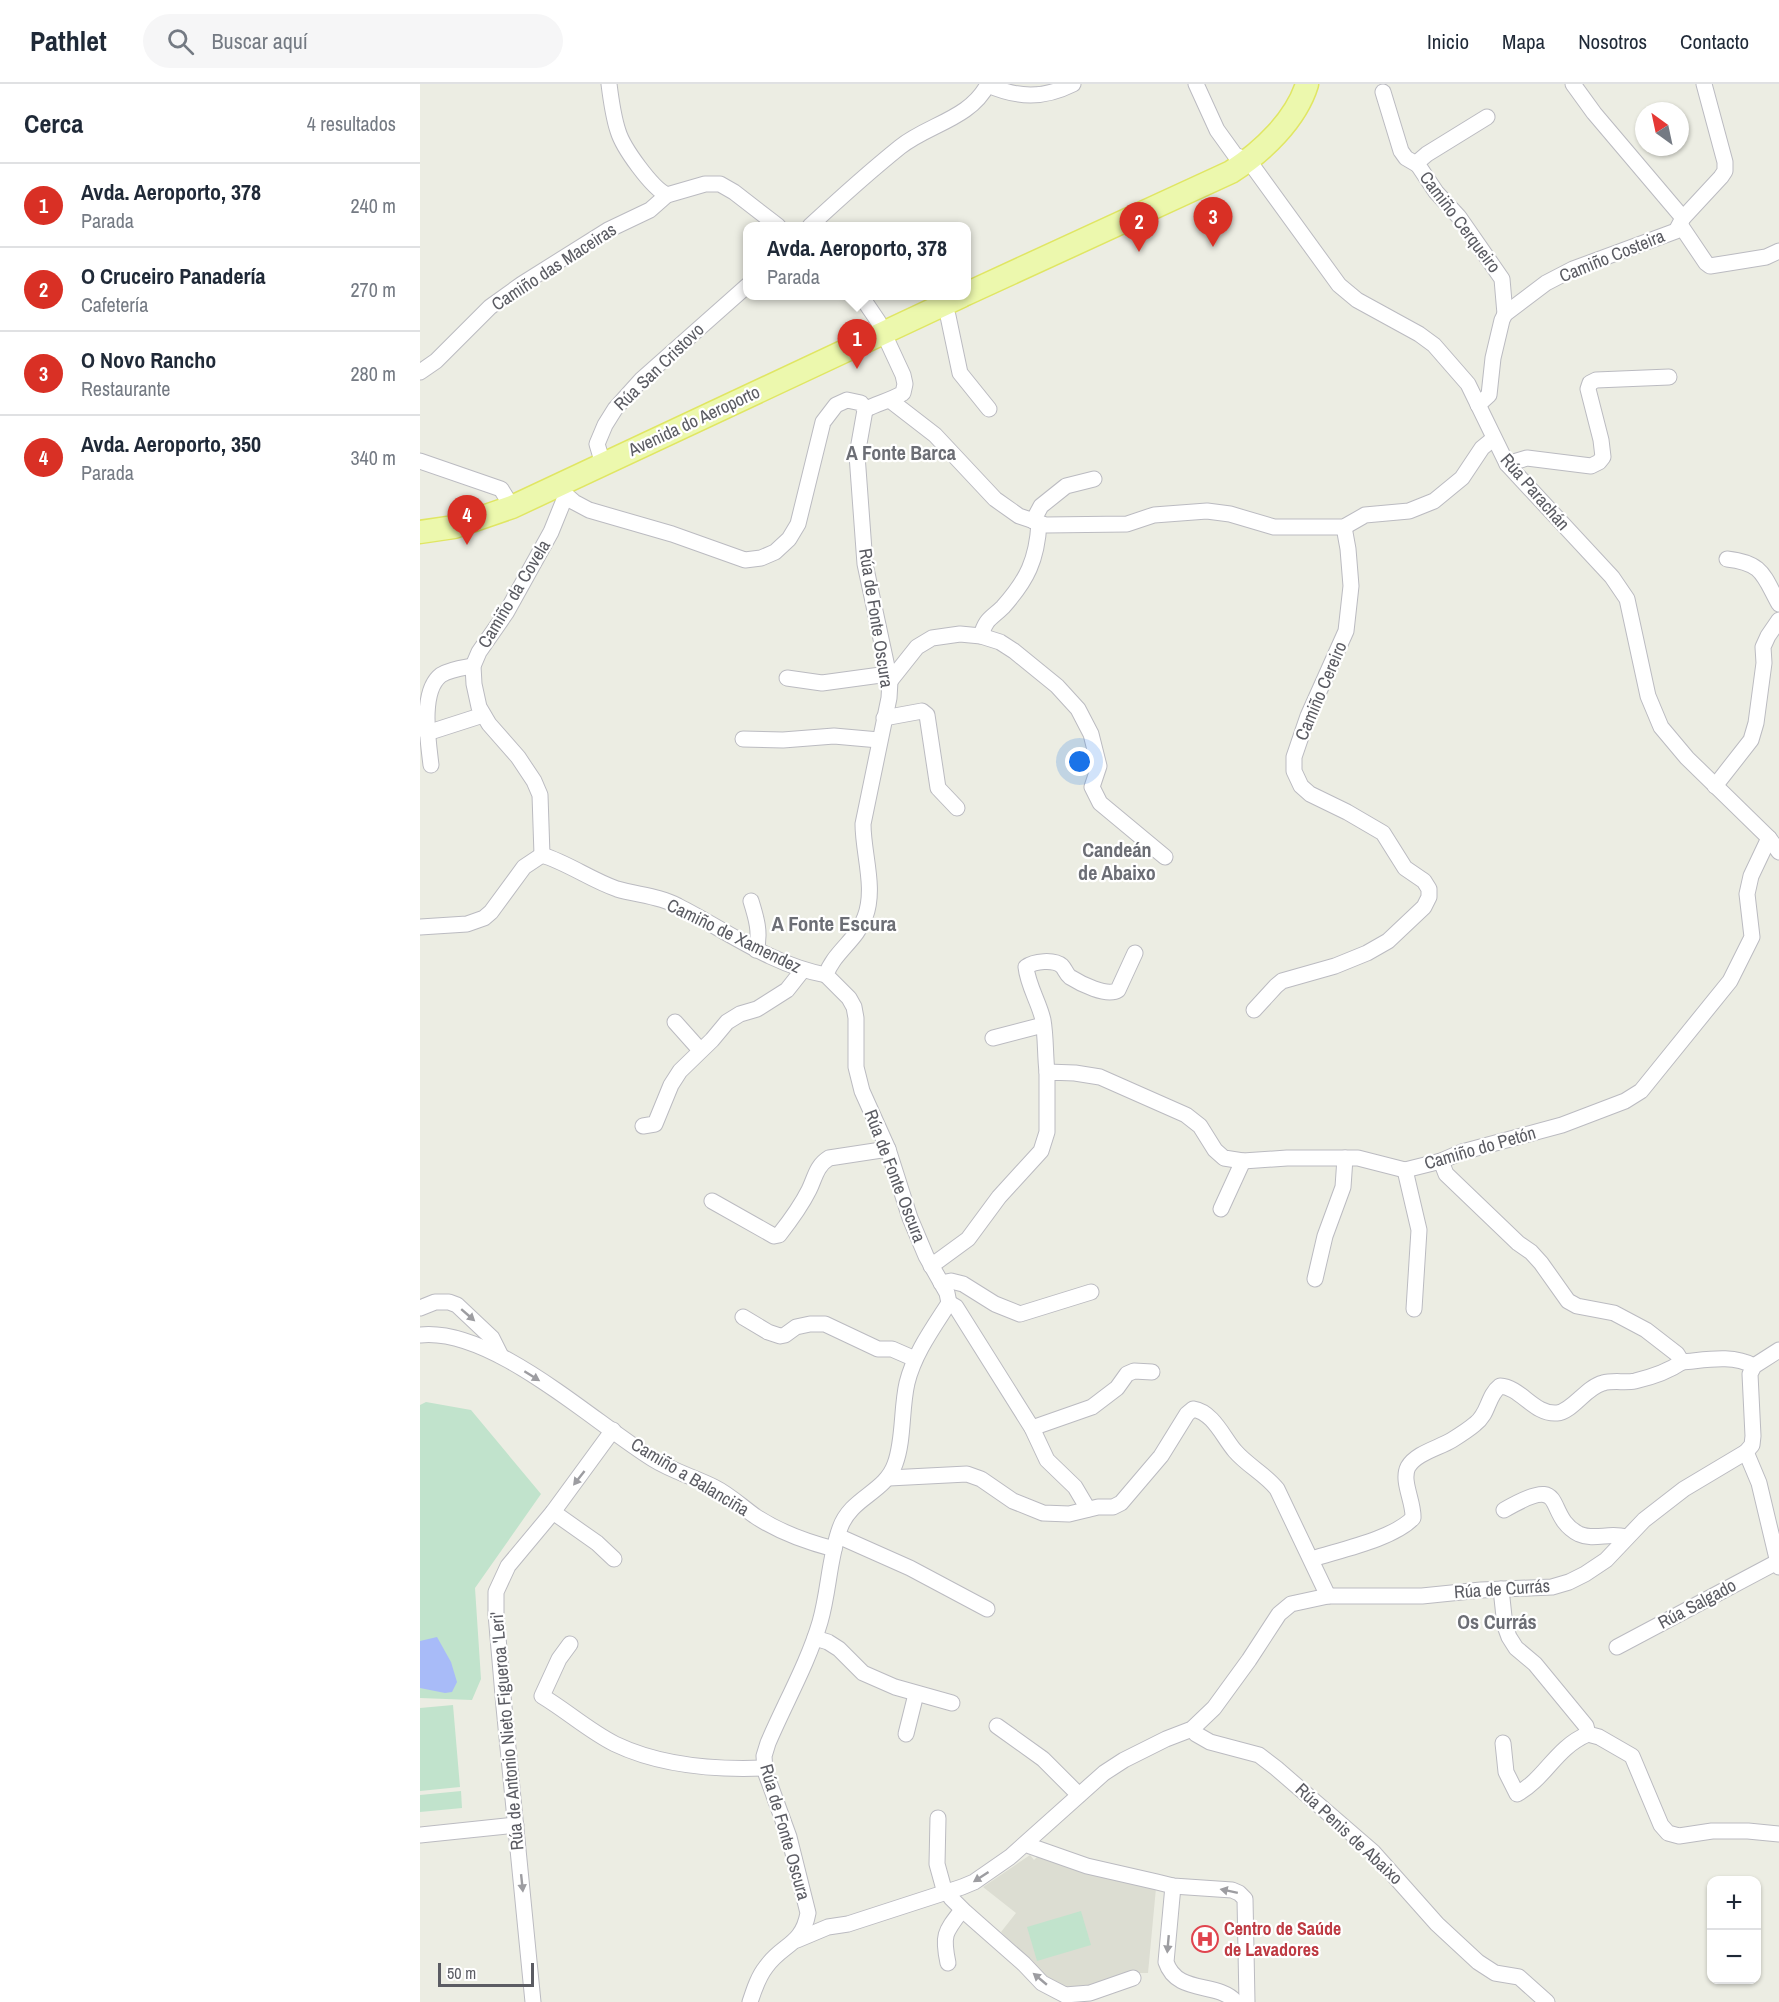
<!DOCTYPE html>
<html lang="es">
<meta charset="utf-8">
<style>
:root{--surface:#fff;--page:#f6f6f7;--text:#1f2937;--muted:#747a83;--line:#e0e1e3;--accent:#d93025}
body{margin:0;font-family:"Archivo Narrow",sans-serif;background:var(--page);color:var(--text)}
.controls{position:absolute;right:18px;bottom:18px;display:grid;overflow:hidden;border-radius:12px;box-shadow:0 2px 4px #0004}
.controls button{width:54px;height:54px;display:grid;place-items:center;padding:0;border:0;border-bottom:2px solid var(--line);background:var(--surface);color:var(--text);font:30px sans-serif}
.compass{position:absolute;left:1215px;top:18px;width:54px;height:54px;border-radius:50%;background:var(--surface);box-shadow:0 2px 4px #0004;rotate:327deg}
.scale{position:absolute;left:18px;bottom:15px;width:96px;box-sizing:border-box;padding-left:6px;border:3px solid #5b5c63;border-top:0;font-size:16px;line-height:21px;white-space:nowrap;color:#5b5c63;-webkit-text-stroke:4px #fff;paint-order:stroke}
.you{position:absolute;left:660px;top:678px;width:21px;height:21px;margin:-15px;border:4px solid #fff;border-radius:50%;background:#1a73e8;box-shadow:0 0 0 9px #1a73e833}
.badge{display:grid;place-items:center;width:39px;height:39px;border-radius:50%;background:var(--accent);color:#fff;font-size:20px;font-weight:700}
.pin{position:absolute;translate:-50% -50px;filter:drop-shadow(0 2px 3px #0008)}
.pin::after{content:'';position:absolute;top:32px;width:21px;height:18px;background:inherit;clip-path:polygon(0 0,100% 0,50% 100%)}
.popup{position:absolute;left:323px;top:138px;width:228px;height:78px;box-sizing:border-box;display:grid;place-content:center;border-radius:12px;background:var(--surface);filter:drop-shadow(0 2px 4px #0005);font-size:20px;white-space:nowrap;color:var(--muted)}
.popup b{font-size:22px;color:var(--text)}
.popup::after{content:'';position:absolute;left:50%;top:100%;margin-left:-12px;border:12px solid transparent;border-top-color:var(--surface)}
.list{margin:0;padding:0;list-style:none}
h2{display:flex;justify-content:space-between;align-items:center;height:78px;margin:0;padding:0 24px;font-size:26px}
h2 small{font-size:20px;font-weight:400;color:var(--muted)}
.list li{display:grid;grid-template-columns:39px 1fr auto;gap:18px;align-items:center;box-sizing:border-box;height:84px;padding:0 24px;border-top:2px solid var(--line)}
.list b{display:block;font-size:22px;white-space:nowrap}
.list p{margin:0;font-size:20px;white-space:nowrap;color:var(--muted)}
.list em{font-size:20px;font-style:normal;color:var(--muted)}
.icon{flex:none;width:33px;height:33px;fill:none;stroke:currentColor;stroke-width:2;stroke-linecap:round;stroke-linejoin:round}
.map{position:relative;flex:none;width:1359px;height:1918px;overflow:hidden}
header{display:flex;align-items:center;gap:36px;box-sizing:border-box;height:84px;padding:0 30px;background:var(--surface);border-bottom:2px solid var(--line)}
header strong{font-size:28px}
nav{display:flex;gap:33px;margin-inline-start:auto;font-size:21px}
.search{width:420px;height:54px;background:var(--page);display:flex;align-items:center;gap:15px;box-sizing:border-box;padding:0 21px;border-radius:33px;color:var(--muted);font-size:22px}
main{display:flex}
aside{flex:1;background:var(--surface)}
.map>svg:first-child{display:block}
.education{fill:#dcddd2}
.green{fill:#c1e3cc}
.water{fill:#a8bbf8}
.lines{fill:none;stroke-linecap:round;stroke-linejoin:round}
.street-casing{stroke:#bbbbc1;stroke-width:17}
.primary-casing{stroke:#e0e663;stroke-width:25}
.street{stroke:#fff;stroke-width:15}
.primary{stroke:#ecf8ad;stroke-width:22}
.oneway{fill:#9d9da1}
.labels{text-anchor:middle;stroke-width:4.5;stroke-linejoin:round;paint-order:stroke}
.street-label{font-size:18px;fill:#5b5c63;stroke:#fff}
.health-label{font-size:18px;font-weight:bold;fill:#be3a42;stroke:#fff;text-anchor:start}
.neighbourhood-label{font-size:20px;font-weight:bold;fill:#6c6e75;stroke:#fff}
.quarter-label{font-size:21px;font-weight:bold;fill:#6c6e75;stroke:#fff}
</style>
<header>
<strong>Pathlet</strong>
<div class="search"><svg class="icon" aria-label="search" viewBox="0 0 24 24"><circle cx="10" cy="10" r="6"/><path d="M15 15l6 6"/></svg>Buscar aquí</div>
<nav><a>Inicio</a><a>Mapa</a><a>Nosotros</a><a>Contacto</a></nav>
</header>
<main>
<aside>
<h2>Cerca<small>4 resultados</small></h2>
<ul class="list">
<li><span class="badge">1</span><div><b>Avda. Aeroporto, 378</b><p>Parada</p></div><em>240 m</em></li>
<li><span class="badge">2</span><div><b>O Cruceiro Panadería</b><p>Cafetería</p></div><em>270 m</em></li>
<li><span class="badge">3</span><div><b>O Novo Rancho</b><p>Restaurante</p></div><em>280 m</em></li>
<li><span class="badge">4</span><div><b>Avda. Aeroporto, 350</b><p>Parada</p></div><em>340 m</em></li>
</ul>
</aside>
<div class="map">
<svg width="1359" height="1918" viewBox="0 0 1359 1918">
<rect width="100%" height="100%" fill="#ecede3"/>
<polygon class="education" points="610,1771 614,1776 618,1772 736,1804 728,1889 714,1889 660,1907 647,1907 625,1894 581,1848 596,1829 563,1803"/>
<g class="green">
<polygon points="6,1318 51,1326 121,1410 55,1504 61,1595 52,1616 0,1614 0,1321"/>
<polygon points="33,1621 40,1703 0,1707 0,1624"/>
<polygon points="41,1707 42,1724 0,1728 0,1711"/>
<polygon points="661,1827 671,1861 617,1877 607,1843"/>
</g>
<polygon class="water" points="17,1553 31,1578 37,1598 32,1608 25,1609 0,1604 0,1557"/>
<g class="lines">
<defs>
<g id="street">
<path d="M189,0C191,16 193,32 198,47C203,64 232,104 247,111"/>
<polyline points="776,0 797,46 815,71 829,77 919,201 937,216 999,250 1014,261 1048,300 1087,380 1192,493 1207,515 1228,612 1241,643 1267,674 1349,754 1359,768"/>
<polyline points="1153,0 1174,29 1263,134"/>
<path d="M568,1C598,14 623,15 653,0"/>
<polyline points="963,8 981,67 986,74 998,81"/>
<polyline points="1067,33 1007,70 1000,76 998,81 1016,108 1039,133 1082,195 1085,230"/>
<path d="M390,142C419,115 449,88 480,63C509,40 550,35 568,0"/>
<polyline points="1261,142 1286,179 1290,182 1346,173 1359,167"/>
<path d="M441,212L458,237L483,291L485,300L483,309C470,317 457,319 445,326"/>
<polyline points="523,220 528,232 540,289 569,325"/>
<polyline points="0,288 16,277 70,223 102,200 188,146 230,126 247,111 285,100 300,100 314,108 358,142"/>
<polyline points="471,317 515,351 575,415 599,432 626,441 707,440 734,431 787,427 810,430 854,443 924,443 945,431 989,427 1014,417 1042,394 1062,364 1073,355"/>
<polyline points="1058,321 1069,311 1073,274 1082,236 1085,230 1126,199 1153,185 1256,147 1263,134 1301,93 1305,87 1305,78 1284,0"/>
<polyline points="0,377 81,405 92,423"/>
<polyline points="183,380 177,360 185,341 195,325 222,295 328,201"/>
<polyline points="1087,380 1107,374 1171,382 1179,378 1183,373 1181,356 1168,305 1170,299 1176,296 1249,293"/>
<path d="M141,400L146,411L154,418L169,426L252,450L325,476L341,474L355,468L369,455L378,440L403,338L416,321L427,316L441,319L445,326L437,371L445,480L470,597L469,614L443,740C443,770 456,804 445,833C437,856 413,869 406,891L429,914L434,923L436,934V983L442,1007L468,1065L490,1134L506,1172L527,1209L529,1219C513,1244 494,1270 487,1299C481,1325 484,1356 475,1380C465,1409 431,1413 420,1444C409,1474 409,1507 400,1538C388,1579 365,1619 348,1659L344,1672L345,1687L369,1753L388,1829C382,1862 362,1860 346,1883C338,1893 334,1906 330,1918"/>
<polyline points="613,437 621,422 646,402 674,395"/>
<path d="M1307,475C1343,479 1343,491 1359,520"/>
<path d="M561,552C566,534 571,535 583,523C607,496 617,476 619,439"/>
<polyline points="367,594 402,599 468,590"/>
<polyline points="470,597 497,563 512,554 540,550 561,552 580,558 594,567 637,602 658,625 671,650 679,682 672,703 680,719 745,773"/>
<polyline points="464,634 502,627 507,631 518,704 537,724"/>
<polyline points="7,649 63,631"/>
<polyline points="323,655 363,656 414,652 459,656"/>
<path d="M11,681C8,656 0,607 21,591C31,585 42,584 53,582"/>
<polyline points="1295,702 1331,656 1336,639 1344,579 1343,563 1348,552 1359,536"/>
<polyline points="122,771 120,711 114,697 98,673 69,640 59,623 54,600 53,582 59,568 86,529 131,448 146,411"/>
<path d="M122,771C148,779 171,796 197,805C217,811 240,812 258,822C307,847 352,881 406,891"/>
<path d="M331,817C336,833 341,849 336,866"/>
<polyline points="0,843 47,840 64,834 71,828 104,783 122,771"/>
<polyline points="834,926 856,902 862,897 915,882 947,869 968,857 1004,823 1009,813 1009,805 1004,797 985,784 963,749 927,728 890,710 881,702 874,687 874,673 888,632 926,547 931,502 928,465 924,443"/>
<polyline points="255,938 280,966"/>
<polyline points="573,954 623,941"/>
<path d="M627,988C625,971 626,953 623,936C619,918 608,902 606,883C614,877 634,875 642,882C645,885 646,890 650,893C661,900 687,913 698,906L715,869"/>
<polyline points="223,1042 235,1040 251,1001 260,987 292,956 307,938 320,930 337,925 367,906 382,887"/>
<path d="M1021,1077L1026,1090L1098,1159L1111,1168L1121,1179L1148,1217L1157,1222L1194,1229L1226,1246L1257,1270L1262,1278C1286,1276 1312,1270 1334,1282"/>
<polyline points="985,1086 999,1146 994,1225"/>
<path d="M292,1117L354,1152L359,1151C370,1137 381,1122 389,1106C395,1094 396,1082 409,1074L468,1065"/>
<polyline points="801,1125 823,1077"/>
<polyline points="511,1182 548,1155 579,1113 621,1067 627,1048 627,988 655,989 680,993 766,1031 780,1042 795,1066 804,1074 823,1077 867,1074 938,1074 985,1086 1021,1077 1042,1068 1142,1041 1205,1017 1221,1007 1310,897 1332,853 1327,810 1331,792 1349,754"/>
<polyline points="895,1195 905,1152 923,1103 925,1074"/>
<polyline points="521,1199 531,1197 543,1200 575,1220 600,1230 671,1208"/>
<polyline points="529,1219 536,1223 612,1344 627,1376 655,1403 668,1425"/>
<polyline points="0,1224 15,1218 29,1218 37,1221 72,1254 81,1272"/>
<polyline points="323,1233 348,1248 360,1252 365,1251 376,1243 390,1240 405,1240 458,1265 472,1265 495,1275"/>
<path d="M0,1251C72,1243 173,1338 233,1375C252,1387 274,1393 294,1403C310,1411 321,1422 335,1432C359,1448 387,1458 414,1465"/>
<polyline points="612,1344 672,1323 697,1304 707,1290 714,1287 732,1288"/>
<polyline points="1326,1368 1339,1399 1359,1483"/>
<path d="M469,1394L547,1390L561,1395L593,1417L623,1429L649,1430L678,1423H693L701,1419L741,1372L767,1330L773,1325C793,1328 803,1353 815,1367C828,1382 845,1390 857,1405L908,1512"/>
<path d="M1084,1426C1151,1387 1122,1431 1159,1450C1174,1457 1190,1448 1205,1453"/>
<polyline points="133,1428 177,1459 194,1475"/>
<polyline points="418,1452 490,1484 567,1525"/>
<path d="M892,1475C920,1466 973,1455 993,1434C994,1418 981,1397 988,1383C996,1369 1019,1364 1032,1356C1040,1351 1048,1346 1055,1340C1069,1330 1067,1312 1080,1302C1101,1303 1114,1331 1137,1329C1152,1328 1166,1303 1183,1299C1193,1296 1205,1299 1215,1297C1232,1293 1249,1287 1262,1278"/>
<polyline points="1081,1505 1085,1542 1089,1553 1096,1564 1115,1580 1166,1642 1168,1650 1179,1653 1212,1672 1241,1741 1248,1749 1259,1752 1292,1747 1328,1747 1359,1750"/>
<polyline points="395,1554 408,1558 419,1565 443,1589 475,1603 532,1619"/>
<path d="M150,1560L139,1575L122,1612C147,1627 169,1647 195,1660C241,1682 294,1686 344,1684"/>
<polyline points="1197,1563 1357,1478"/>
<polyline points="577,1642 623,1675 659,1711"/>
<polyline points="772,1645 776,1650 790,1658 839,1671 856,1684 953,1768 1017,1840 1058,1878 1075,1889 1099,1893 1127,1918"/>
<polyline points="486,1650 496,1610"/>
<path d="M1083,1659L1086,1688L1097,1710C1126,1694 1135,1664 1168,1650"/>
<polyline points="518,1734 517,1780 525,1809"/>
<polyline points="0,1751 96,1741"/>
<polyline points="608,1758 610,1762 667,1782 737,1798 753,1802 812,1806 819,1809 825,1815 827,1918"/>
<path d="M753,1802L746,1878C757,1911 797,1897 816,1918"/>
<polyline points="528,1808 531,1814 545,1828 604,1880 622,1899 645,1911 670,1909 713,1894"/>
<polyline points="377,1856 408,1843 428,1840 542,1803 554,1798 590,1773 684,1689 704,1676 746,1655 772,1645 794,1624 829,1576 859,1530 871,1520 908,1512 1002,1512 1061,1506 1132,1503 1149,1498 1165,1490 1186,1476 1224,1436 1264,1405 1326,1368 1332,1361 1333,1352 1330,1290 1334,1282 1359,1266"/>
<path d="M528,1879C522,1851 525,1848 542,1826"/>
<polyline points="113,1918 84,1623 76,1530 76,1508 88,1482 133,1428 193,1346"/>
</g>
<g id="primary">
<path d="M546,210L811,88C842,68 876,36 887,0"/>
<polyline points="0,448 34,443 92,423 542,212"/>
</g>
</defs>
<use href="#street" class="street-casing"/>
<use href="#primary" class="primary-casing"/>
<use href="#street" class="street"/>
<use href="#primary" class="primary"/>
</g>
<defs><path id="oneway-solid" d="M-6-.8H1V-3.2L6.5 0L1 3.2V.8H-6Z" transform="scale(1.5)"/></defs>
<g class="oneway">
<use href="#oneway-solid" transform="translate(48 1231) rotate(41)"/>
<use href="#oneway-solid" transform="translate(112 1292) rotate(32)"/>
<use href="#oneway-solid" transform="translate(159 1394) rotate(128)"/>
<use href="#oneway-solid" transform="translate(561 1793) rotate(147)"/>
<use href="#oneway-solid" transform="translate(102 1799) rotate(84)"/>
<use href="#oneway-solid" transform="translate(809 1807) rotate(-168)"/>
<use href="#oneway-solid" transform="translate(748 1860) rotate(95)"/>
<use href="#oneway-solid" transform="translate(620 1895) rotate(-140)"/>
</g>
<defs>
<symbol id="hospital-ring" viewBox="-11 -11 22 22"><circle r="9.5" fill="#fff" stroke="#e0444e" stroke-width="1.5"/><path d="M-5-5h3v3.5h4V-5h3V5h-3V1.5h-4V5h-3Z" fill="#e0444e"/></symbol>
</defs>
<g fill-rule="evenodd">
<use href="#hospital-ring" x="770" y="1840" width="30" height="30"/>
</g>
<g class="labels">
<g class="street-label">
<text transform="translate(1040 138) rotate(53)" y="6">Camiño Cerqueiro</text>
<text transform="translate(1192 172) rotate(-22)" y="6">Camiño Costeira</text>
<text transform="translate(134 183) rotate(-33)" y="6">Camiño das Maceiras</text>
<text transform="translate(239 283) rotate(-44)" y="6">Rúa San Cristovo</text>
<text transform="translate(274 337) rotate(-25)" y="6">Avenida do Aeroporto</text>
<text transform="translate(1115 408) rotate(49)" y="6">Rúa Parachán</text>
<text transform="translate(94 510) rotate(-59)" y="6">Camiño da Covela</text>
<text transform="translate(456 534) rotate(81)" y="6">Rúa de Fonte Oscura</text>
<text transform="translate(901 607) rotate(-67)" y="6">Camiño Cereiro</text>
<text transform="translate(314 852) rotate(26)" y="6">Camiño de Xamendez</text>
<text transform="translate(1060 1064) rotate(-16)" y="6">Camiño do Petón</text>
<text transform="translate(475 1092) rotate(69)" y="6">Rúa de Fonte Oscura</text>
<text transform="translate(270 1393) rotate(31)" y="6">Camiño a Balanciña</text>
<text transform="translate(1082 1505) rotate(-4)" y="6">Rúa de Currás</text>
<text transform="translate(1277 1520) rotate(-28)" y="6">Rúa Salgado</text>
<text transform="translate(87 1647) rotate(-95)" y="6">Rúa de Antonio Nieto Figueroa 'Leri'</text>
<text transform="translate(365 1748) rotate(74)" y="6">Rúa de Fonte Oscura</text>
<text transform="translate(929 1750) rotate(43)" y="6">Rúa Penis de Abaixo</text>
</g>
<g class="health-label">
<text x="804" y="1851">Centro de Saúde<tspan x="804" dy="21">de Lavadores</tspan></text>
</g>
<g class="neighbourhood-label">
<text x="481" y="376">A Fonte Barca</text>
<text x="697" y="773">Candeán<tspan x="697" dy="23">de Abaixo</tspan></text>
<text x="1077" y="1545">Os Currás</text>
</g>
<g class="quarter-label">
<text x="414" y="847">A Fonte Escura</text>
</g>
</g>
</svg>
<div class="controls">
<button>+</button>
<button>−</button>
</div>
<svg class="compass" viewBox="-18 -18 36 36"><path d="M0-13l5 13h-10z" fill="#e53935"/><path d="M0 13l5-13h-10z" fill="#747a83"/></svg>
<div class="scale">50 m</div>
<div class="you"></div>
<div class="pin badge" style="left:437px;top:285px">1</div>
<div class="popup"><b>Avda. Aeroporto, 378</b>Parada</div>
<div class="pin badge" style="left:719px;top:168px">2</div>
<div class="pin badge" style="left:793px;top:163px">3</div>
<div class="pin badge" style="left:47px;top:461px">4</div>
</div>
</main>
